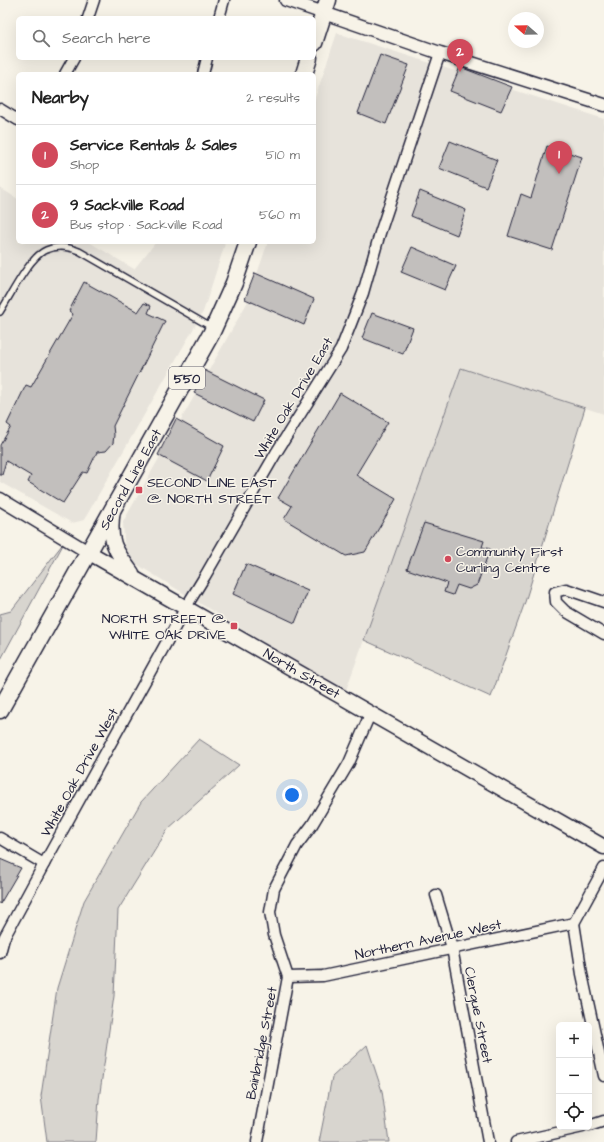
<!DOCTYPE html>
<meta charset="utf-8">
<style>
:root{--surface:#fff;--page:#f6f6f6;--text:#222;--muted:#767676;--line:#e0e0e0;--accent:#d1495b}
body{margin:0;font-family:"Architects Daughter",sans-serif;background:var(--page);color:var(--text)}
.controls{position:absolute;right:12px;bottom:12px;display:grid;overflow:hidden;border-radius:6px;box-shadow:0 4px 16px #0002}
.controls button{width:36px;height:36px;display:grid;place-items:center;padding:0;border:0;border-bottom:1px solid var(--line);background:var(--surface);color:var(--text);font:20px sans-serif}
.compass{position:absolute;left:508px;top:12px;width:36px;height:36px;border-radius:50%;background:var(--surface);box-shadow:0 4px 16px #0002;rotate:290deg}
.you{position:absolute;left:292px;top:795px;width:14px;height:14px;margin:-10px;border:3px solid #fff;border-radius:50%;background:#1a73e8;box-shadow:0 0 0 6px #1a73e833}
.badge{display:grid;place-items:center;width:26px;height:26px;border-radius:50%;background:var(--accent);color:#fff;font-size:13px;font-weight:700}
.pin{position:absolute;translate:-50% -33px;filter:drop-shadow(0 1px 2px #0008)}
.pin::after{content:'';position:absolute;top:21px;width:14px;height:12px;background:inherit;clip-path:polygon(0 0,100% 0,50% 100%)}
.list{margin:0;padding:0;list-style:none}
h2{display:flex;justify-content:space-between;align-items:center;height:52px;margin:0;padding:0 16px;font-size:17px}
h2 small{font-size:13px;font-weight:400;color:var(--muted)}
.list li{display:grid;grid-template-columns:26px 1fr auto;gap:12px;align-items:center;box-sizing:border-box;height:60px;padding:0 16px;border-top:1px solid var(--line)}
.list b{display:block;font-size:15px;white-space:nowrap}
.list p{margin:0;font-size:13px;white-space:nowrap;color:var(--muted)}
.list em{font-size:13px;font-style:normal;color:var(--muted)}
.icon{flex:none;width:22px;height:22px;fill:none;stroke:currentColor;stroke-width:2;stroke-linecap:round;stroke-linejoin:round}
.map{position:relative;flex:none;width:604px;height:1142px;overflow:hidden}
.search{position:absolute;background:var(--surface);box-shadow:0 4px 16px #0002;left:16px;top:16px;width:300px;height:44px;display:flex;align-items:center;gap:10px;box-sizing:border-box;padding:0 14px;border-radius:6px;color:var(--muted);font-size:15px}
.panel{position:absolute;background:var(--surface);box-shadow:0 4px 16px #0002;left:16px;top:72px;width:300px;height:172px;border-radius:6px}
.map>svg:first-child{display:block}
.built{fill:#e7e3db}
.green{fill:#d8d5cf;stroke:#7d7c85}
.building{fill:#c2bfbd;stroke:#22223b}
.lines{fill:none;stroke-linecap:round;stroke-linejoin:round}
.service-casing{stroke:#22223b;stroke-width:8}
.minor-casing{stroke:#22223b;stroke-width:13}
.tertiary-casing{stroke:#22223b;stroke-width:15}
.secondary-casing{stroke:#22223b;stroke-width:17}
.trunk-casing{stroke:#22223b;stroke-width:19}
.service{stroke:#f7f3e8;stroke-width:5}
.minor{stroke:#f7f3e8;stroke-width:10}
.tertiary{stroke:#f7f3e8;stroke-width:12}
.secondary{stroke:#f7f3e8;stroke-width:14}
.trunk{stroke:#f7f3e8;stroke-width:16}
.poi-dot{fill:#d1495b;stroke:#f7f3e8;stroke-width:1.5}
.labels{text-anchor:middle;stroke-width:3;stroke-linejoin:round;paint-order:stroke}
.shield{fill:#f7f3e8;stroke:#62616f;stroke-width:1}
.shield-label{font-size:13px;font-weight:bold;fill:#22223b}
.street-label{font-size:14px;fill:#22223b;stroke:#f7f3e8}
.poi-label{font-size:14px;fill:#22223b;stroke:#f7f3e8;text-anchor:start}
</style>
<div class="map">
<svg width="604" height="1142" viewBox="0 0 604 1142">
<rect width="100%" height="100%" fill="#f7f3e8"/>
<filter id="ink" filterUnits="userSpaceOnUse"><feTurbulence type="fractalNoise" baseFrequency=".025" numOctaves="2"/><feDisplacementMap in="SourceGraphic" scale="8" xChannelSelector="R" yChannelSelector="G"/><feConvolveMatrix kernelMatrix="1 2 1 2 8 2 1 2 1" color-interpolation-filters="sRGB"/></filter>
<g filter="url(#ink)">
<g class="built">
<polygon points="337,33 604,119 604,414 461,368 345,693 125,557 123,522 247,303 268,242 314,242 314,101"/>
<polygon points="0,188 18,199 18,242 89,242 134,269 156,242 223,242 225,244 203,312 84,520 72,523 0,482"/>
</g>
<g class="green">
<polygon points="461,368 585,408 525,602 491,697 364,640"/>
<polygon points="65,541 0,661 0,614 11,611"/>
<polygon points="199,739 239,765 168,829 118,910 114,996 99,1099 96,1142 47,1142 41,1096 57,988 84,901 141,802"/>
<polygon points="367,1045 382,1091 389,1142 319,1142 332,1077"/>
</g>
<g class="building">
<polygon points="380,55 409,65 386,124 358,113"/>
<polygon points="460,67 512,87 501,111 450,91"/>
<polygon points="450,141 497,160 486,187 439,168"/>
<polygon points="547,146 582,157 552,250 508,236 521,194 531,198"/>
<polygon points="420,191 466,210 457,235 411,216"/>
<polygon points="412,247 456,266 445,290 401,272"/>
<polygon points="255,273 314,299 304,325 245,299"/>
<polygon points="84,282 138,312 144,303 151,306 148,313 165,321 113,426 114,435 113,443 106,451 97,452 87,473 83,472 63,503 28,482 31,476 6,461 2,475 0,475 0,445 11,427 7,424 26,385 31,387 73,314 69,311"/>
<polygon points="372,313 413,328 403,354 362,338"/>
<polygon points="204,370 264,400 253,422 194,393"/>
<polygon points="340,393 388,422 356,475 396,499 365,552 346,556 284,519 292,506 278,498"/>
<polygon points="176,419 224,446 207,481 158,455"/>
<polygon points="424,523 484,541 482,547 490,549 477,585 469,589 457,585 453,595 444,592 447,583 407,569"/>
<polygon points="246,564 308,591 295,623 233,594"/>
<polygon points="0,859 21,868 0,904"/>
</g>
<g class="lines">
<defs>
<path id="service" d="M0,312C10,297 29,257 46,250C57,245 69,247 79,251L211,327"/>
<g id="minor">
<polyline points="88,18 94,0"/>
<polyline points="219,18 224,0"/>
<polyline points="65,74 74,58"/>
<polyline points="203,74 207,58"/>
<polyline points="0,109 18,120"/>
<polyline points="604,602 566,589 555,592 556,602 565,611 604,634"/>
<polyline points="0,838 44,864"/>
<polyline points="436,895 452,948 488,1142"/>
<polyline points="574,923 582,974 604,1076"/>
<polyline points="574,923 604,868"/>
<polyline points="0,953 4,938 44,864 186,607 205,576 276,453 341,349 363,293 380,233 440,53"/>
<polyline points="288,977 323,976 574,923"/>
<polyline points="589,1126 604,1121"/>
<polyline points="257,1142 288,977 274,935 270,912 274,889 297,845 312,825 349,763 371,712"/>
<polyline points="516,1142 583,1127"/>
</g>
<g id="tertiary">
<polyline points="286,0 440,53 604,105"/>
<polyline points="0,499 88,552"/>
</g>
<g id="secondary">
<path d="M113,510C108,541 114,549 132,573"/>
<polyline points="88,552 604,847"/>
</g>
<g id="trunk">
<polyline points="314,43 328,0"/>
<polyline points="304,74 309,58"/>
<polyline points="0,710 211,334 234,283 248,242"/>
</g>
</defs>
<use href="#service" class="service-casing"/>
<use href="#minor" class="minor-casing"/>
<use href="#tertiary" class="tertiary-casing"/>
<use href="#secondary" class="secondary-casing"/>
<use href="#trunk" class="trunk-casing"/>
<use href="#service" class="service"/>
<use href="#minor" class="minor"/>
<use href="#tertiary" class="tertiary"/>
<use href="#secondary" class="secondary"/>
<use href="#trunk" class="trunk"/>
</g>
</g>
<g class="poi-dot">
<rect x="135" y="486" width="8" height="8" rx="2"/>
<circle cx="448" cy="559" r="4"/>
<rect x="230" y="622" width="8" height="8" rx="2"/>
</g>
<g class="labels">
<rect class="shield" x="169" y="367" width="36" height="22" rx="3"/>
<g class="shield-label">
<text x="187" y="383">550</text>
</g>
<g class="street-label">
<text transform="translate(293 398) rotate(-59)" y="5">White Oak Drive East</text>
<text transform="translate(130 479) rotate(-61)" y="5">Second Line East</text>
<text transform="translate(302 673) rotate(30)" y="5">North Street</text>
<text transform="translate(79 772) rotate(-61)" y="5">White Oak Drive West</text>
<text transform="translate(428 939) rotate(-12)" y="5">Northern Avenue West</text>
<text transform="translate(479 1015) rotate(79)" y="5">Clergue Street</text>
<text transform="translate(261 1043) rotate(-79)" y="5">Bainbridge Street</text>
</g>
<g class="poi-label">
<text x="147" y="487">SECOND LINE EAST<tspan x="147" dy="16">@ NORTH STREET</tspan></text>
<text x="456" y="556">Community First<tspan x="456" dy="16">Curling Centre</tspan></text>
<text x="226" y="623" text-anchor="end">NORTH STREET @<tspan x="226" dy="16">WHITE OAK DRIVE</tspan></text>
</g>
</g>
</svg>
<div class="controls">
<button>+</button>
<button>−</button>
<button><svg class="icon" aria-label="locate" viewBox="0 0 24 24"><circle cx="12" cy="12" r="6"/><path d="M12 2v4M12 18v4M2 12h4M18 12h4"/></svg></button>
</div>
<svg class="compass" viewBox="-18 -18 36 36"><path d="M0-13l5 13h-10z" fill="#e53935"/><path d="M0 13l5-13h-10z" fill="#767676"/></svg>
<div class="you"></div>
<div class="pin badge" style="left:559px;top:174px">1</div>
<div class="pin badge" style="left:460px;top:72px">2</div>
<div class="search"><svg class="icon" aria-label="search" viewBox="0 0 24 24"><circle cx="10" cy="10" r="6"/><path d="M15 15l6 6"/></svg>Search here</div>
<section class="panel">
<h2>Nearby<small>2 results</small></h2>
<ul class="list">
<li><span class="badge">1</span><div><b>Service Rentals &amp; Sales</b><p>Shop</p></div><em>510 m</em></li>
<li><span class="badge">2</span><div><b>9 Sackville Road</b><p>Bus stop · Sackville Road</p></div><em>560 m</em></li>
</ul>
</section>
</div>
